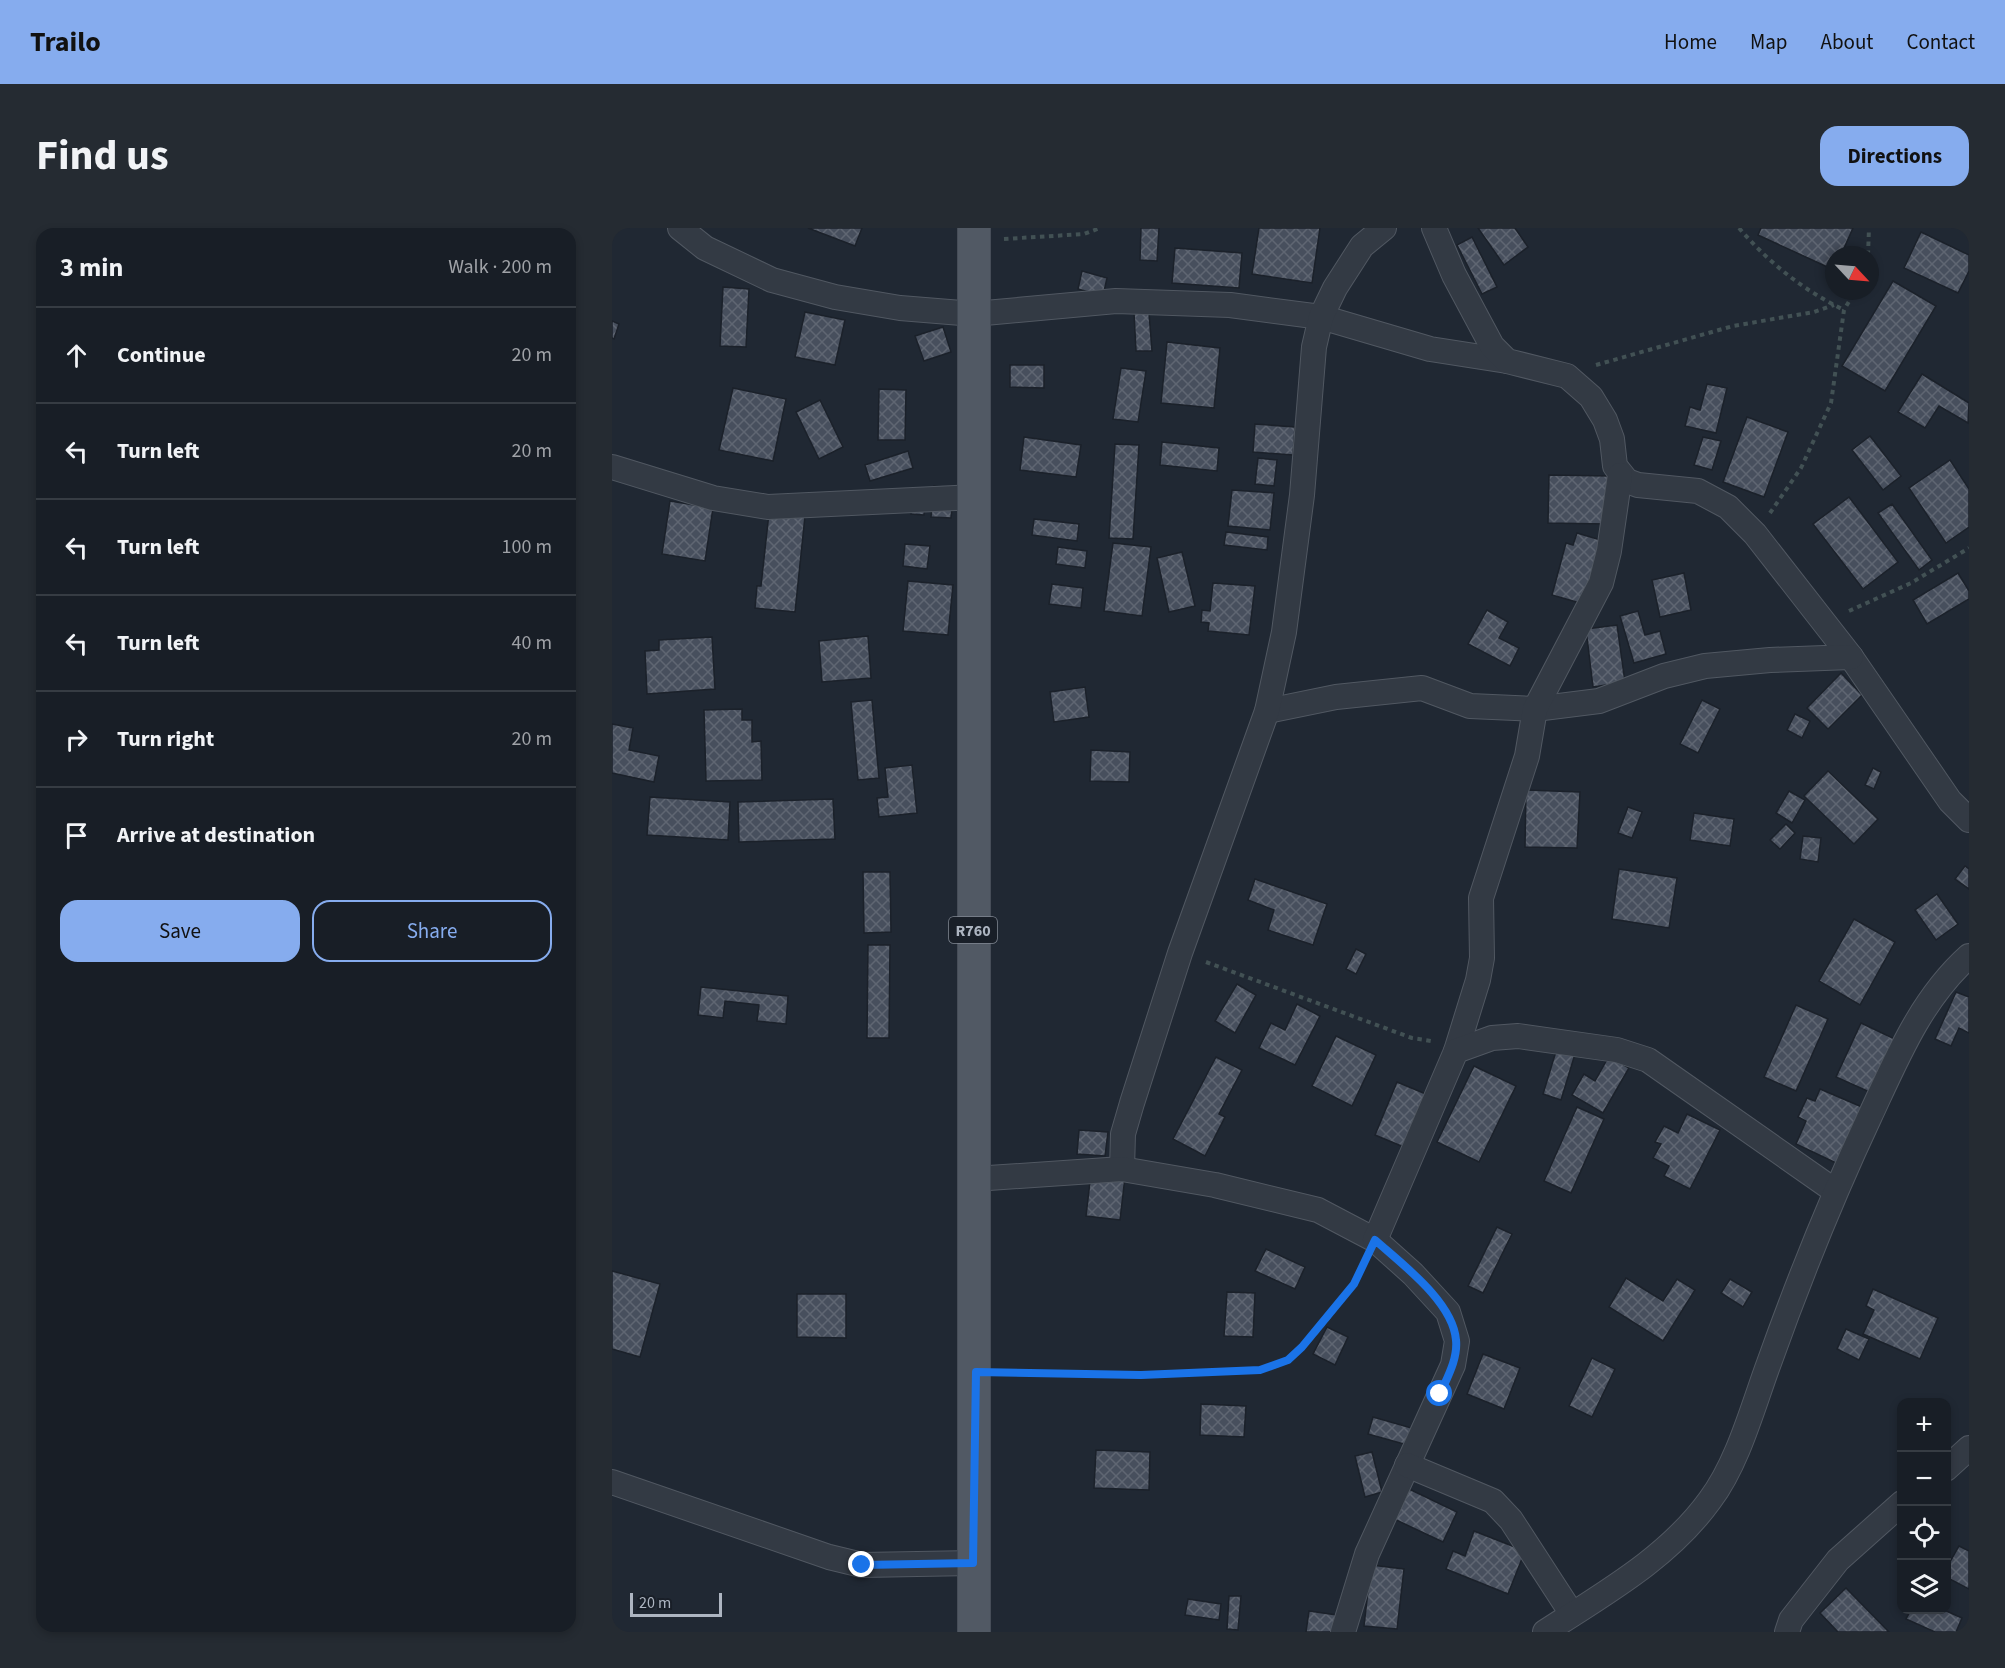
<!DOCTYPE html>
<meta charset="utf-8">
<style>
:root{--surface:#181e26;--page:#252b32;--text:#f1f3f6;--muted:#9fa2a7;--line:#363c43;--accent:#86acee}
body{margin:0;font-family:"Source Sans 3",sans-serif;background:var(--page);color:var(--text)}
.controls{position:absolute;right:18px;bottom:18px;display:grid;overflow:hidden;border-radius:12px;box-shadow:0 3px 9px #0003}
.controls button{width:54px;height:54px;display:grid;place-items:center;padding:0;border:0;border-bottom:2px solid var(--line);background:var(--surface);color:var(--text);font:30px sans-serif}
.compass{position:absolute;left:1213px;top:18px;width:54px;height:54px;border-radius:50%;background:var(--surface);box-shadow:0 3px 9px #0003;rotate:116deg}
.scale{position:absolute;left:18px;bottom:15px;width:92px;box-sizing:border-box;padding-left:6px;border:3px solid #adb5c1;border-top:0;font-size:16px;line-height:21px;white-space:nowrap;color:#adb5c1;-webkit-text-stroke:4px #191f28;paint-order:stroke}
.stop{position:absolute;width:18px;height:18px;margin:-14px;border:4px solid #1a73e8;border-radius:50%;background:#fff}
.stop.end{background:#1a73e8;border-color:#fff;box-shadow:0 2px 6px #0008}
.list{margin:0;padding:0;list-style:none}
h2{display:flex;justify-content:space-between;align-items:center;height:78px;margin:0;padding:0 24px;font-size:26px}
h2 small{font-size:20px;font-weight:400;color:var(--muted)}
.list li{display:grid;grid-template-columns:39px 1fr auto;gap:18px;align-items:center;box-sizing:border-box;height:96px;padding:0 24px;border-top:2px solid var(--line)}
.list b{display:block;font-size:22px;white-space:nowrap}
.list em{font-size:20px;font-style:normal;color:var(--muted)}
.actions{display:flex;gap:12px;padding:18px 24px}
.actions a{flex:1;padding:14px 0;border:2px solid var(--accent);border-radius:18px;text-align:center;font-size:21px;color:var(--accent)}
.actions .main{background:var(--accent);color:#111}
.icon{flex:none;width:33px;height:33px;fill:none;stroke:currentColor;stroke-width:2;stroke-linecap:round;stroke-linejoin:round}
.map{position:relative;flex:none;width:1357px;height:1404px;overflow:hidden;border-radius:18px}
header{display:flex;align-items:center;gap:36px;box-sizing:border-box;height:84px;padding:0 30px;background:var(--accent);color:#111}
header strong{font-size:28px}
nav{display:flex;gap:33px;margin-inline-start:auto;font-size:21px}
.intro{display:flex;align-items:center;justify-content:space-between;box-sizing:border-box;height:144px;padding:0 36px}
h1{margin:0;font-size:42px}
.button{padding:15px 27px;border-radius:18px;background:var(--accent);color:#111;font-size:21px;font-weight:700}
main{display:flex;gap:36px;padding:0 36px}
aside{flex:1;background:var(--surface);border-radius:18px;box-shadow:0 3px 9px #0003}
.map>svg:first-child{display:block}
.building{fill:url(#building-cross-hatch);stroke:#1b212a;stroke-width:1.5}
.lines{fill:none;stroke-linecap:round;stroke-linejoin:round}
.minor-casing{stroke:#515862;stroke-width:26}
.primary-casing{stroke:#3d434d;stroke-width:34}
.path{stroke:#425154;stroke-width:4;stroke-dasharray:4.5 4.5;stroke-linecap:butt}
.minor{stroke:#333a44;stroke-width:24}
.primary{stroke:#515964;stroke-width:33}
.route{stroke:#1a73e8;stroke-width:8}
.labels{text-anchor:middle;stroke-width:4.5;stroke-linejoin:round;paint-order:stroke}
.shield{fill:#191f28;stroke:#818893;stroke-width:1.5}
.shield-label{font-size:16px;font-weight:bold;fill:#adb5c1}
</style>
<header>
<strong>Trailo</strong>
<nav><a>Home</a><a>Map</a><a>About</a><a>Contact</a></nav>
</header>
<div class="intro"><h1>Find us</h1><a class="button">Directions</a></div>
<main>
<aside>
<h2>3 min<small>Walk · 200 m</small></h2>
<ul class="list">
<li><svg class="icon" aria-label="ahead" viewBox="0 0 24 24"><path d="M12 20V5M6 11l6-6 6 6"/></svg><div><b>Continue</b></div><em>20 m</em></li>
<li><svg class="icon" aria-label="left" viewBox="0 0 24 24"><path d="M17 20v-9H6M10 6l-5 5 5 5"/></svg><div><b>Turn left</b></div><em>20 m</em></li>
<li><svg class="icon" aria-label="left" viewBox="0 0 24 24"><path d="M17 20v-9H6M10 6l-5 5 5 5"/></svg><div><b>Turn left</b></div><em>100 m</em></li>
<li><svg class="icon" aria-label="left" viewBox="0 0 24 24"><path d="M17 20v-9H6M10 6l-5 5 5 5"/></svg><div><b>Turn left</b></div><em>40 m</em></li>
<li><svg class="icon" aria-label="right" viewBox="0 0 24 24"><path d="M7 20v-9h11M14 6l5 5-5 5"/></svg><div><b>Turn right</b></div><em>20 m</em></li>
<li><svg class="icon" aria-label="arrive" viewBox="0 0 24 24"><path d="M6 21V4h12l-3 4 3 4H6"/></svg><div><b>Arrive at destination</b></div></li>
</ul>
<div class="actions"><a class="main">Save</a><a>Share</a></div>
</aside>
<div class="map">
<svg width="1357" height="1404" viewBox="0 0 1357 1404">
<defs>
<pattern id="building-cross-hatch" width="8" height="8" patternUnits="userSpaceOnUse" patternTransform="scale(1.5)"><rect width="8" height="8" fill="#474f5d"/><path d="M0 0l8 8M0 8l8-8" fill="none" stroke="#5f6672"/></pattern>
</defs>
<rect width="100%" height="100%" fill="#202833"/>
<g class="building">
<polygon points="196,0 250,0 243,18"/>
<polygon points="529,0 547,0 545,33 528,32"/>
<polygon points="647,0 708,0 700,55 640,46"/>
<polygon points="866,0 903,0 916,19 892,37"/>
<polygon points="1149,0 1241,0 1229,27 1222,27 1222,42 1146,7"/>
<polygon points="1309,4 1357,27 1357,43 1346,65 1292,40"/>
<polygon points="860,9 885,59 870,66 845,17"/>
<polygon points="563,20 630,25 627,60 560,55"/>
<polygon points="470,43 495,50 491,68 466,61"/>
<polygon points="1281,53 1324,78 1273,163 1230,138"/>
<polygon points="111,59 137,61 134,119 108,118"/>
<polygon points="193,84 233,92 223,137 183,129"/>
<polygon points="522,85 537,85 540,123 524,123"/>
<polygon points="0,93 7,96 2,111 0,110"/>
<polygon points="331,99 339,124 312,133 303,108"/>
<polygon points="555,114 608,120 602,180 549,175"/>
<polygon points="398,137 432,137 432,160 398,159"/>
<polygon points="509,140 534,143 526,194 501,191"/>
<polygon points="1310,146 1357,175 1356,195 1327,178 1313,200 1286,184"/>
<polygon points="1095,156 1115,160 1104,205 1073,198 1078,179 1088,182"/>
<polygon points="121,160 174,171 161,233 107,222"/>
<polygon points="267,161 294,162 293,212 266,212"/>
<polygon points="208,172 231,219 207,231 184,184"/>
<polygon points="1135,189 1176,204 1152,269 1111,254"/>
<polygon points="643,196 683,199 681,227 641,224"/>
<polygon points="1258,208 1289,248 1271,262 1240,222"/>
<polygon points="412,209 469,217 464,249 408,242"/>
<polygon points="1091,209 1109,213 1100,242 1082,237"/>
<polygon points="550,214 607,220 605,243 548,237"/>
<polygon points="503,216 527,217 521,311 497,310"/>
<polygon points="296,223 301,240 258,253 253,237"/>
<polygon points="646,230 665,232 662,258 643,256"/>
<polygon points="1338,232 1357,261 1357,299 1334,315 1297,260"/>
<polygon points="937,247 997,248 996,296 936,295"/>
<polygon points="322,258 342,260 339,290 319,289"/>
<polygon points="620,262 662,265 658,302 616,298"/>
<polygon points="301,266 314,267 312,287 299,286"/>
<polygon points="1237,269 1286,334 1251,361 1201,296"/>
<polygon points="58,273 101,280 93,333 50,326"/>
<polygon points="1280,276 1320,332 1307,342 1266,285"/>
<polygon points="157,285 193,288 183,384 143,380 145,358 149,358"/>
<polygon points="422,291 467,296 465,313 420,307"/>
<polygon points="614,304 656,309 655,322 612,317"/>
<polygon points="965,305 992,313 975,377 940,367 954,315 961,317"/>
<polygon points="501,315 539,319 530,388 492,383"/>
<polygon points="293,316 318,318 315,341 291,338"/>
<polygon points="446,319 475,323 473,340 444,336"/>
<polygon points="570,324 583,378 557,384 545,330"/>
<polygon points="1072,345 1079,382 1048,389 1040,352"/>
<polygon points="1346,345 1357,363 1357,371 1315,396 1301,372"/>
<polygon points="296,353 341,357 336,407 291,403"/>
<polygon points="601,355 643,358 637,407 596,403 597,395 589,394 590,382 598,383"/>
<polygon points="440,356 471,360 469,380 437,376"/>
<polygon points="875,382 896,394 887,410 907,420 898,438 856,416"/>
<polygon points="1026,383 1033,407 1048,403 1054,426 1022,435 1008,388"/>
<polygon points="1005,397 1013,454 981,459 974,401"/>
<polygon points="256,408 259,450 210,454 207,413"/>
<polygon points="100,409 103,461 35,466 33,423 47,422 47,412"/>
<polygon points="1229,445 1250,467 1216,501 1195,480"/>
<polygon points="473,459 477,489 442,494 438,464"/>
<polygon points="260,472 267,550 246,552 239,474"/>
<polygon points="1090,472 1108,481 1086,525 1068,516"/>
<polygon points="130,481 130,492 140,492 140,514 149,513 150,552 94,553 92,482"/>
<polygon points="1183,486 1198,493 1190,510 1175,502"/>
<polygon points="0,496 21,500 17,522 47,528 42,554 0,545"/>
<polygon points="479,522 518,524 517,554 478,553"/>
<polygon points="300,537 305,585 267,589 265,570 276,569 273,540"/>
<polygon points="1261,540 1269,544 1262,561 1253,557"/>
<polygon points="1216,543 1266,591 1242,616 1192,568"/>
<polygon points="914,562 968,564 965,620 913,619"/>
<polygon points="1177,563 1193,572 1180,595 1164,585"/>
<polygon points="38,569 118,574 116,612 35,607"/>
<polygon points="221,571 223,611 127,614 126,574"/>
<polygon points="1016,579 1030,584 1020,610 1006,605"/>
<polygon points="1082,585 1122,591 1118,618 1078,612"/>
<polygon points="1174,596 1183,605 1168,621 1158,612"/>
<polygon points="1191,608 1209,610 1206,634 1188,631"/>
<polygon points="1353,638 1357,641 1357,661 1343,651"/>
<polygon points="1007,641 1065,650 1057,700 1000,691"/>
<polygon points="251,644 278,644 279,704 252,705"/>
<polygon points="643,651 715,676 701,717 656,702 662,682 636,672"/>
<polygon points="1325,666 1346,696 1324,712 1303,682"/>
<polygon points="1242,691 1283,714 1248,777 1207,753"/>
<polygon points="256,717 278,717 277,810 255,810"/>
<polygon points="744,721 754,726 744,746 734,741"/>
<polygon points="625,756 644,767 623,805 603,793"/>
<polygon points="89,759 176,768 174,796 145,793 147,777 113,773 111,790 86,787"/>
<polygon points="1344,764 1357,769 1357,805 1347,800 1339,818 1323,811"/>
<polygon points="685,776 708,788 683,837 647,820 659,795 673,802"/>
<polygon points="1184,777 1216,791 1184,863 1152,849"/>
<polygon points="1249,795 1287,813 1262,866 1224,849"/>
<polygon points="724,808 764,827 740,878 700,858"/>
<polygon points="945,820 963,826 949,872 931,866"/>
<polygon points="997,828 1017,840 991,885 960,867 972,846 983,853"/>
<polygon points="604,829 630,842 607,886 613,889 593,928 561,911"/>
<polygon points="862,838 904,858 867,934 825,914"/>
<polygon points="785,854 821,869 799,922 763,907"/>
<polygon points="1208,861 1250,879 1224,935 1184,916 1194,893 1186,889 1195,870 1203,873"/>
<polygon points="965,879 992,891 959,965 932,953"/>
<polygon points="1075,886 1108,902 1078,961 1052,948 1057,938 1041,930 1049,916 1043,914 1052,898 1066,905"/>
<polygon points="467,902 496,904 493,928 465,926"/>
<polygon points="479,945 513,949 508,992 474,988"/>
<polygon points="885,999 900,1006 871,1065 856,1058"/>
<polygon points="654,1021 693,1039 683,1061 643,1043"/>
<polygon points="0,1043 48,1056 28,1129 0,1121"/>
<polygon points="1014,1050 1051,1073 1065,1051 1083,1062 1051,1113 997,1079"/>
<polygon points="1118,1051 1140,1064 1131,1079 1109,1065"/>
<polygon points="1261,1061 1326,1090 1308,1131 1251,1106 1262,1082 1254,1078"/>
<polygon points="615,1064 643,1065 641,1109 612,1108"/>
<polygon points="185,1066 234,1066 234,1110 185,1109"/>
<polygon points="715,1099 736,1109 723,1137 701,1126"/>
<polygon points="1234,1101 1257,1111 1247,1132 1225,1121"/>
<polygon points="871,1126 908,1140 892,1181 855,1166"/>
<polygon points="980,1130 1003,1141 980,1189 957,1178"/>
<polygon points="589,1176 634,1178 632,1209 588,1207"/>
<polygon points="761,1189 803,1201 799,1218 756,1206"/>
<polygon points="484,1222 538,1224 537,1262 482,1260"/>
<polygon points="760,1224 770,1264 753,1269 743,1228"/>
<polygon points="795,1260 845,1284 831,1314 780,1290"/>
<polygon points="862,1303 913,1323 896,1366 834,1341 841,1323 853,1328"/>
<polygon points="1347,1318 1357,1323 1357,1361 1334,1349 1334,1341"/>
<polygon points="759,1337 792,1341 785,1401 752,1398"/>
<polygon points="1234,1360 1277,1404 1226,1404 1208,1385"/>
<polygon points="617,1368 629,1368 626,1402 615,1401"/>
<polygon points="576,1371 609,1376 607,1392 573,1387"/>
<polygon points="1299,1382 1332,1382 1350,1390 1344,1404 1323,1404 1294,1391"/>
<polygon points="697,1383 725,1387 723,1404 694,1404"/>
</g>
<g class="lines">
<defs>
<g id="minor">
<polyline points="68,0 93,20 160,52 223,69 288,80 362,86 504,73 618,77 709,89 818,121 895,133"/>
<polyline points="822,0 842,47 880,118 895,133 955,148 979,169 993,192 1000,211 1003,238 1015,253 1026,257 1086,263 1116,279 1143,306 1239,429 1338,573 1357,592"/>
<polyline points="0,239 101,270 156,279 364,269"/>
<polyline points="655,483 724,469 810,460 858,478 923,481 987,473 1052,448 1093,438 1158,432 1239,429"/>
<polyline points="844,823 866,752 870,730 869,670 915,528 923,481 989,355 997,323 1008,247"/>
<polyline points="510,941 511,906 520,875 568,725 655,483 672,404 690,267 702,119 709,89 723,60 750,18 772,0"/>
<polyline points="362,951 510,941 603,957 706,982 763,1012 801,1046 836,1084 845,1113 841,1137 755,1326 731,1404"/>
<polyline points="763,1012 844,823 880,810 906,808 1005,822 1036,832 1223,963"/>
<polyline points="795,1237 881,1273 899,1292 960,1386"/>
<polyline points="1334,1241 1357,1220"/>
<polyline points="0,1254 217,1329 250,1337 361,1335"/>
<path d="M933,1404C993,1365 1056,1330 1098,1272C1126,1235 1141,1178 1157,1135C1187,1051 1220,969 1258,888C1285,830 1309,771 1357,728"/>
<polyline points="1175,1404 1179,1392 1226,1332 1290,1275"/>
</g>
<polyline id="primary" points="362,0 362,1404"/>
</defs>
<use href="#minor" class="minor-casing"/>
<use href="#primary" class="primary-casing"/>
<g class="path">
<path d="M1127,0C1157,35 1191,62 1232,82"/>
<polyline points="392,11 472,6 488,0"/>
<polyline points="1256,27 1257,0"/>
<polyline points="984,137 1121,98 1202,84 1222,77"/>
<polyline points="1158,285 1189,240 1219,175 1232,82 1243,63"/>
<polyline points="1237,383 1299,355 1357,320"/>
<polyline points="594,734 800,810 819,813"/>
<path d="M392,1144C462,1146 531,1147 601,1144C624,1143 656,1146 676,1132C698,1118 741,1060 752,1036"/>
</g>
<use href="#minor" class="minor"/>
<use href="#primary" class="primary"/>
</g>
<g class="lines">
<path class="route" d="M250,1337L361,1335L364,1144L529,1147L648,1142L676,1132L690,1119L742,1056L763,1012C791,1037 841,1074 844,1112C846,1131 835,1150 828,1166"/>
</g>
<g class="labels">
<rect class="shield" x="337" y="689" width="48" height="26" rx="4.5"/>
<g class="shield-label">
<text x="361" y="708">R760</text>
</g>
</g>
</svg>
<div class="controls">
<button>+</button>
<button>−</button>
<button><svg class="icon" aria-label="locate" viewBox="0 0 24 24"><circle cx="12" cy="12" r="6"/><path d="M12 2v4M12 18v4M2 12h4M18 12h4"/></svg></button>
<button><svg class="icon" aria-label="layers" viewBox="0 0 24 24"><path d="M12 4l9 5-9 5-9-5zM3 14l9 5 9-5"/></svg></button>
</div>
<svg class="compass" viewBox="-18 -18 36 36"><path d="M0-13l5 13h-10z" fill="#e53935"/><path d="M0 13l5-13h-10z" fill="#9fa2a7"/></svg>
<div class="scale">20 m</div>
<div class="stop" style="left:828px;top:1166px"></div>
<div class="stop end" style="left:250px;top:1337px"></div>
</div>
</main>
